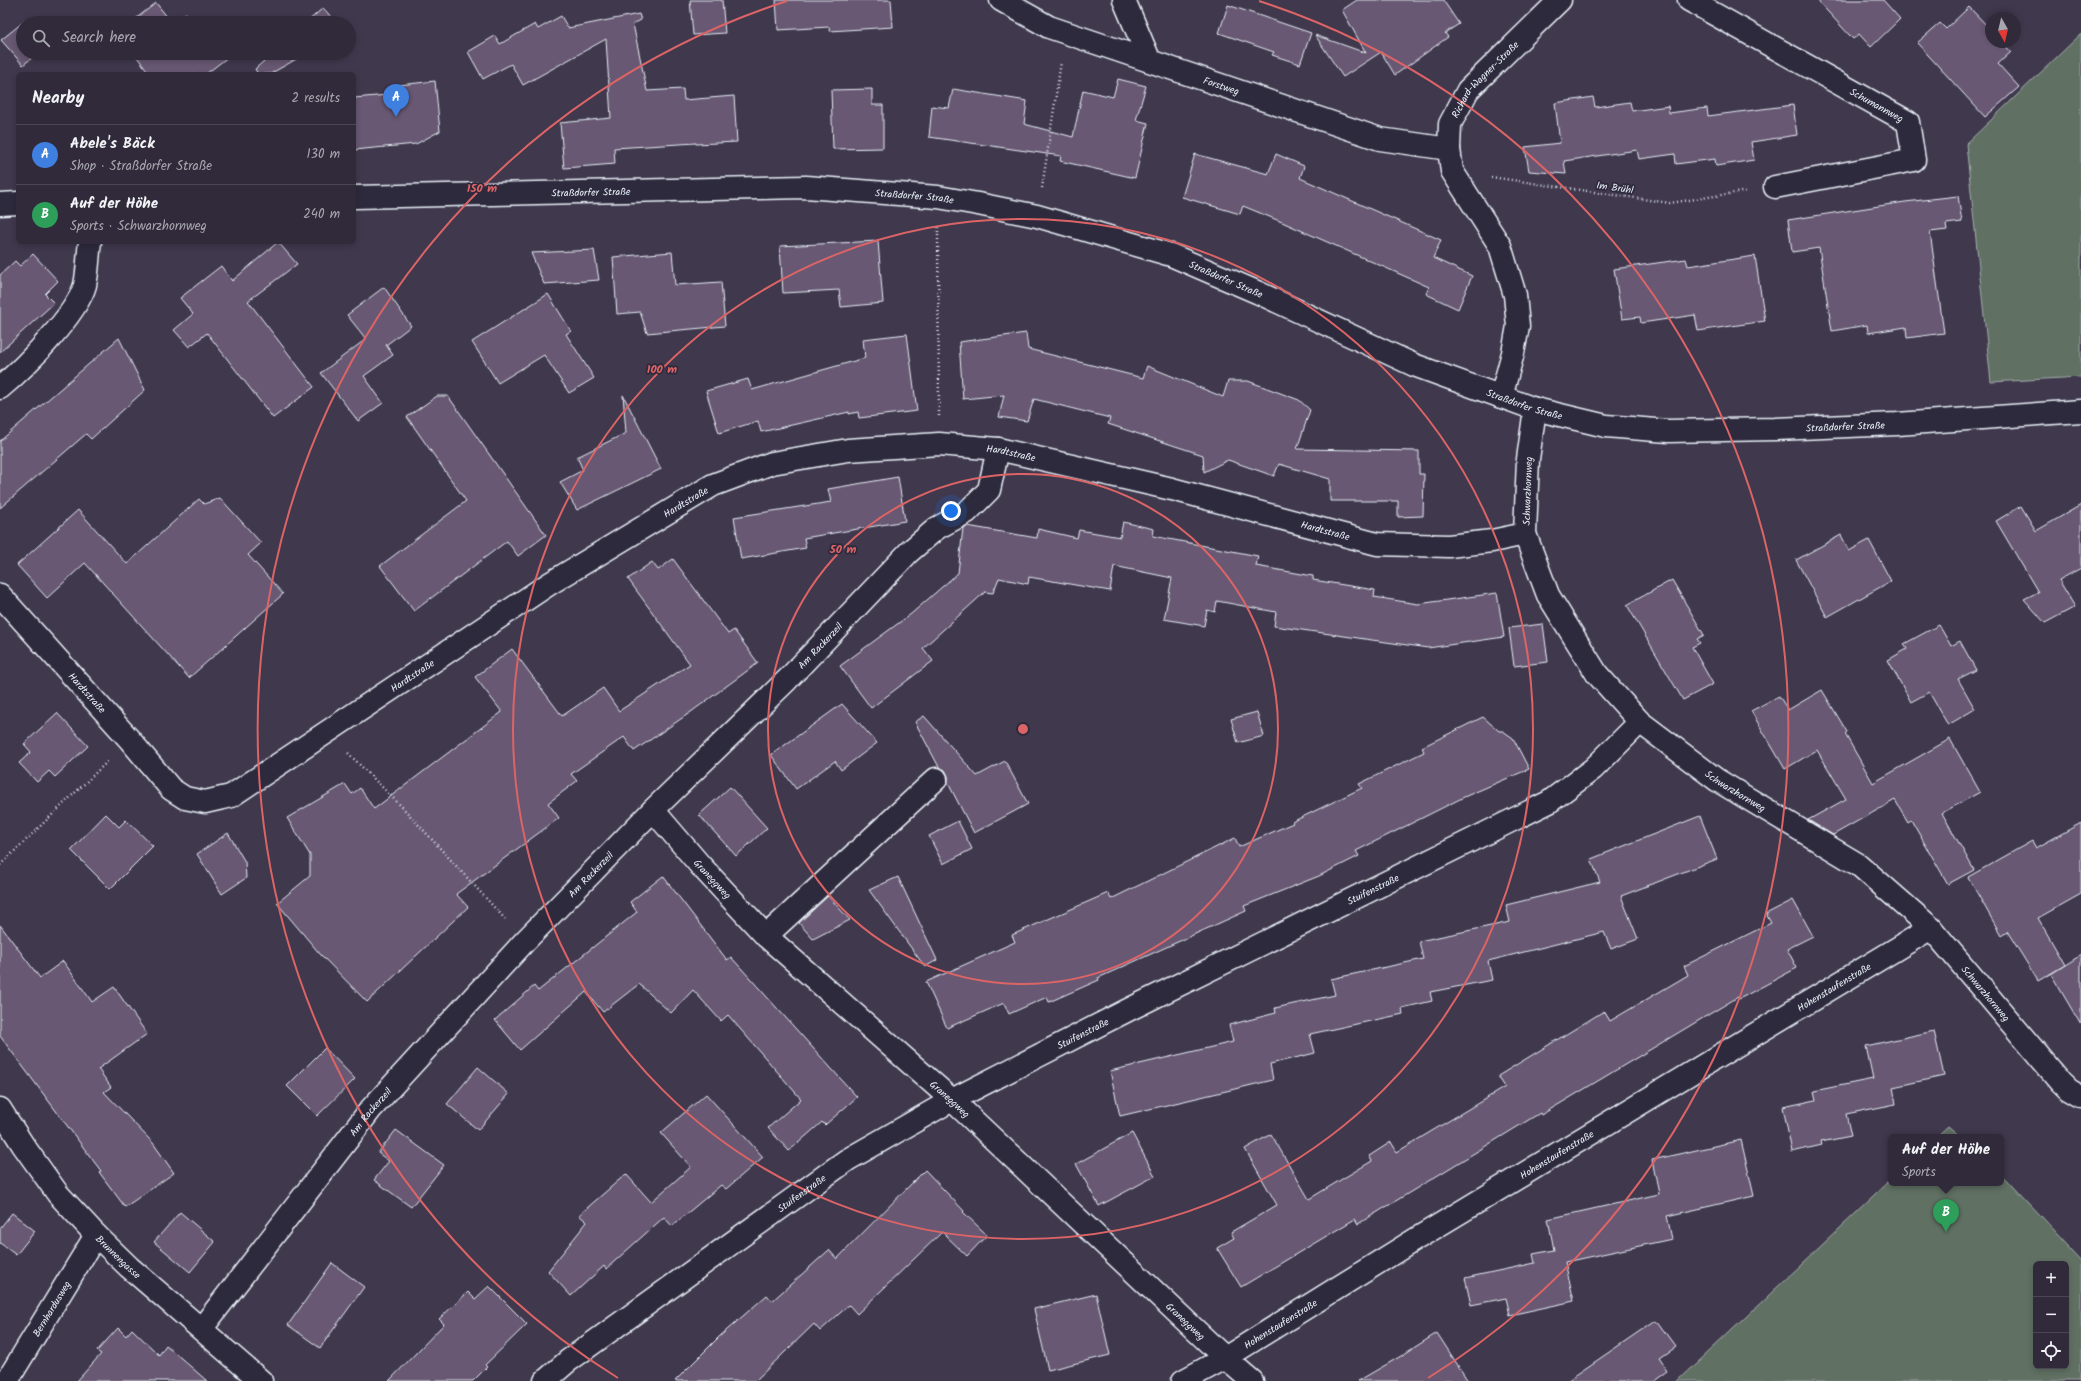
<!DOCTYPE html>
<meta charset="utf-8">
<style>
:root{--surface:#302a3a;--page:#3c3645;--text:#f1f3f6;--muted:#a8a7af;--line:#4b4654;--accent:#ff9aa2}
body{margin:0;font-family:Kalam,sans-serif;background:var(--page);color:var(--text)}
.controls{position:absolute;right:12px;bottom:12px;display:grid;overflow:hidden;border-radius:6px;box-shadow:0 2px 6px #0003}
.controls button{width:36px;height:36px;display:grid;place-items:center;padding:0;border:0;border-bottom:1px solid var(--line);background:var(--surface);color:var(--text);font:20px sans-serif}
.compass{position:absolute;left:1985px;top:12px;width:36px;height:36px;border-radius:50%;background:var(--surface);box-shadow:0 2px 6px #0003;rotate:172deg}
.you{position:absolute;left:951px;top:511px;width:14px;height:14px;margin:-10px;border:3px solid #fff;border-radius:50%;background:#1a73e8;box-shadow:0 0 0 6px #1a73e833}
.badge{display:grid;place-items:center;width:26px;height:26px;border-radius:50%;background:var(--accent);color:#fff;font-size:13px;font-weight:700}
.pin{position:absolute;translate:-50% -33px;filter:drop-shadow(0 1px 2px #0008)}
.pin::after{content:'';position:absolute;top:21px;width:14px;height:12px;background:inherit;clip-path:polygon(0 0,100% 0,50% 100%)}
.popup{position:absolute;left:1888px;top:1134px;width:116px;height:52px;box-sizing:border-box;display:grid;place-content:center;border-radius:6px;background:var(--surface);filter:drop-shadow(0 1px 3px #0005);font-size:13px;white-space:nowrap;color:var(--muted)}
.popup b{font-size:15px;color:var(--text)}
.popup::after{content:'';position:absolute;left:50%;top:100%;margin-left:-8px;border:8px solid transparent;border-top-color:var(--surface)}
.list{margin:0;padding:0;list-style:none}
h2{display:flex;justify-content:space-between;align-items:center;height:52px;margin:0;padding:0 16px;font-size:17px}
h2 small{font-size:13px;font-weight:400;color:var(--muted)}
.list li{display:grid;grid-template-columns:26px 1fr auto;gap:12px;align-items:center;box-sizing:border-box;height:60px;padding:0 16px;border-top:1px solid var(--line)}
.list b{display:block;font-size:15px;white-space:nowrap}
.list p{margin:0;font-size:13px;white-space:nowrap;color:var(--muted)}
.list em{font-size:13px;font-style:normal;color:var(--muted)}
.icon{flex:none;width:22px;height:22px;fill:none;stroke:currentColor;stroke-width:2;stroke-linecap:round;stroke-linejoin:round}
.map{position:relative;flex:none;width:2081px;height:1381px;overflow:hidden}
.search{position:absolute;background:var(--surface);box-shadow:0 2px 6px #0003;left:16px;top:16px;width:340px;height:44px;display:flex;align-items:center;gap:10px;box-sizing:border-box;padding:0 14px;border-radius:22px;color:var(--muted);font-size:15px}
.panel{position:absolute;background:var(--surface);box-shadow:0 2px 6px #0003;left:16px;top:72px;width:340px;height:172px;border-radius:6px}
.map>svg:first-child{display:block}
.green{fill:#616f64;stroke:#a4b0ae;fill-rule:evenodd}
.building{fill:#685873;stroke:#e8f1f8}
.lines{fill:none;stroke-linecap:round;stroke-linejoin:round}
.minor-casing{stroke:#e8f1f8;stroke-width:25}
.path{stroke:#e8f1f8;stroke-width:2.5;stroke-dasharray:1 3;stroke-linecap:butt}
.minor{stroke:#2f2a3d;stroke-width:22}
.ring{fill:none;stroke:#db6466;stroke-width:2}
.labels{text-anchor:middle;stroke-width:3.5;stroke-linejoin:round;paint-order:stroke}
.street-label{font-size:10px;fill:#e8f1f8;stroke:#2f2a3d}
.centre{fill:#db6466;stroke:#2f2a3d;stroke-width:2}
.ring-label{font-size:12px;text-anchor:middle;font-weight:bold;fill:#db6466;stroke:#2f2a3d;stroke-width:3.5;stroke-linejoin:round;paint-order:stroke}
</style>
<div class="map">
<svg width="2081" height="1381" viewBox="0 0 2081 1381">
<rect width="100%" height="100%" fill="#40384d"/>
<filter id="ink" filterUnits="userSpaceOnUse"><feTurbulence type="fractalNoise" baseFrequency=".025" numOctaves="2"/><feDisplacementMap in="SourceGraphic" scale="8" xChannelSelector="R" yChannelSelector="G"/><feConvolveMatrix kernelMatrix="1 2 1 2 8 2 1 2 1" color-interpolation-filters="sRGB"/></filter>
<g filter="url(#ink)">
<g class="green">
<polygon points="2081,34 2081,377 1991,382 1966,144"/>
<polygon points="1948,1126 1961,1137 1936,1137"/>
<path d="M2001,1174L2081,1260V1381H1678L1891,1180V1183H2001ZM2036,1264H2066V1366H2036Z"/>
</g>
<g class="building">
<polygon points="690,0 722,0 725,33 693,35"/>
<polygon points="776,0 891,0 893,27 830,31 829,27 778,30"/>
<polygon points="1357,0 1443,0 1459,24 1445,33 1448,37 1395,75 1381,52 1343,77 1315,35 1366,53 1342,10"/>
<polygon points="1817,0 1883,0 1900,19 1871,47 1859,34 1853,39"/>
<polygon points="156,3 172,23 130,23"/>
<polygon points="1228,5 1311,33 1300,64 1272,55 1274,52 1219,33"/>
<polygon points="1969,7 1991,30 1991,42 2002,42 2011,52 1998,64 2019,87 1985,117 1917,43 1940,23 1946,29"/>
<polygon points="323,8 337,23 306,23"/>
<polygon points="186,13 193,23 173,23"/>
<polygon points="639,14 641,20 633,24 647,91 683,89 684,100 734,96 737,142 696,144 696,143 614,148 615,164 564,168 560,123 611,118 606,39 523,85 511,64 483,79 468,52 495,36 500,44 535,24 538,29 561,16 568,28"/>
<polygon points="27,19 30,23 23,23 23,53 38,53 23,65 1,40"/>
<polygon points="134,53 233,53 206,74 150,74"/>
<polygon points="273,53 307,53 270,74 258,74 255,69"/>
<polygon points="1118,79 1146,86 1136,120 1148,123 1135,178 1060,161 1061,156 929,137 932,106 949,108 953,89 1027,101 1024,124 1073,137 1083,90 1113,97"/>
<polygon points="435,81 440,131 416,144 354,150 354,98 399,94 399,85"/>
<polygon points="872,89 872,105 883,105 883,148 833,149 831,90"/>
<polygon points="1593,97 1595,107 1630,102 1632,111 1668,106 1669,113 1707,108 1708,116 1793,105 1797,135 1751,142 1754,160 1716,166 1715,159 1676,164 1675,154 1639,159 1637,150 1564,161 1566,174 1529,171 1525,147 1560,143 1555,103"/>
<polygon points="1195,154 1268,174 1276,154 1304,166 1300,178 1441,240 1433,258 1472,276 1458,309 1426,294 1429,287 1282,222 1243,206 1240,214 1182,197"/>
<polygon points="1958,196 1962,222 1946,224 1947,230 1930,232 1944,333 1907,338 1906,327 1868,333 1867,325 1832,331 1819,248 1792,252 1788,220 1905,202"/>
<polygon points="878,241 883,303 841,307 839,290 783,293 780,246"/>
<polygon points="278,242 297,264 248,301 314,387 273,418 207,333 189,347 174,330 193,314 180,298 221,266 232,281"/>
<polygon points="594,250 599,280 544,284 531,253"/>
<polygon points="672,252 675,285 721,282 725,326 647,333 640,312 617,314 613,257"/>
<polygon points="33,254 58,281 45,294 54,303 0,352 0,275 15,261 20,266"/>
<polygon points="1755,256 1765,321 1698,331 1695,315 1641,323 1640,317 1622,319 1614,269 1686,259 1688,266"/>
<polygon points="384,287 411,326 386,345 393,355 364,376 383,403 358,421 321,373 366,339 347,315"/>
<polygon points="548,294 571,331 566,334 594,378 569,393 544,355 498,383 472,342"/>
<polygon points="1026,333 1028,349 1143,378 1147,366 1223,397 1228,381 1248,381 1299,400 1310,410 1297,449 1419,451 1419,474 1424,474 1423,516 1398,517 1398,501 1330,501 1330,479 1279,464 1274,476 1228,460 1204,472 1203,455 1108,424 1110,418 1034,399 1027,421 999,417 1004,395 963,399 959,342"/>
<polygon points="907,334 917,411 859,418 858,412 849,414 849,412 761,432 758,421 719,433 706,391 748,379 752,390 865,358 863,339"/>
<polygon points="119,338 145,390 91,439 86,434 0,508 0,441"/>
<polygon points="623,395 661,469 577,510 560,482 583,470 577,457 626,433"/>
<polygon points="437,396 448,396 546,535 518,556 507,541 414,611 380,566 466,501 407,417"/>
<polygon points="898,477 905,521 804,538 806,548 741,559 734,517 831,502 828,489"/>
<polygon points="220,498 261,543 248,555 283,594 189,678 85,563 47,598 17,565 78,510 127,564 199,499 204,504"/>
<polygon points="2081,505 2081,568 2059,580 2075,607 2045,623 2024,599 2038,592 1996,521 2021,506 2036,531"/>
<polygon points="1123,522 1154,529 1153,536 1258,556 1256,566 1313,576 1313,580 1375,590 1374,597 1418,604 1497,593 1504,637 1428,648 1274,626 1276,612 1217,601 1215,612 1207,610 1204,626 1164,619 1172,578 1114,566 1110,591 1029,577 1028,584 999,578 993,593 985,592 923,648 933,661 871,708 840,666 911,614 958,573 963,528 967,526 1037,538 1038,529 1077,538 1079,530 1120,537"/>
<polygon points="1841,535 1849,551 1869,540 1891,581 1827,617 1796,560"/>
<polygon points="673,559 728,634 734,630 758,663 691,712 634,751 624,737 571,774 577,781 548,803 559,818 456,894 468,907 367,1002 320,954 277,903 310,876 310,855 287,818 345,784 352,794 360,788 374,809 502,712 475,677 512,649 562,716 603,688 619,711 690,664 628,579 652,562 658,570"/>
<polygon points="1672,580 1704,635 1697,639 1700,643 1692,647 1713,684 1683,700 1627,605"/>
<polygon points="1543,624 1548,662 1514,666 1509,628"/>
<polygon points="1939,625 1951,646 1960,641 1976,670 1958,679 1975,709 1948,725 1929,692 1911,702 1888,660 1907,649 1904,644"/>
<polygon points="1822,690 1847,732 1845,734 1873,783 1950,739 1980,792 1942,813 1974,870 1948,884 1911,820 1908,822 1895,800 1833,835 1808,820 1846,799 1817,750 1785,769 1751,711 1779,696 1788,710"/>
<polygon points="842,704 877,743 841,770 835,761 796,789 771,755"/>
<polygon points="1257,712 1264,736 1238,743 1231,719"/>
<polygon points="57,713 88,746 55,777 49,771 37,782 19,763 31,752 24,744"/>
<polygon points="924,716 977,776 1005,761 1028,804 974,833 948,783 948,776 945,770 939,767 915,722"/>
<polygon points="1483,717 1499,731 1503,731 1513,738 1529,769 1464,797 1356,851 1359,856 1319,876 1244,906 1246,911 1098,978 1099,980 1049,1002 1047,997 1009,1014 1004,1003 947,1028 926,982 1015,942 1012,935 1108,893 1111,899 1235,838 1239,847 1293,823 1292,822 1362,788 1359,784 1424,752 1422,747"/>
<polygon points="730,787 767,828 736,856 699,815"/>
<polygon points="106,814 119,827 126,820 153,846 110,889 71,850"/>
<polygon points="1700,816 1717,859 1621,896 1638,939 1611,949 1604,932 1488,961 1492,980 1430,992 1432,1001 1402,1008 1403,1014 1310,1034 1315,1053 1270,1064 1273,1080 1120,1116 1110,1071 1233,1042 1229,1025 1276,1013 1275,1008 1335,995 1331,979 1423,959 1419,941 1510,922 1506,905 1600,882 1591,859"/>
<polygon points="958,821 972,849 943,864 929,836"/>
<polygon points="2081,823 2081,894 2038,918 2065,965 2038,981 2007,931 2001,935 1968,877 2032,841 2036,848"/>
<polygon points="228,833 245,862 246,878 222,894 197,854"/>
<polygon points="663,876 727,960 731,957 857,1097 825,1125 822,1122 789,1151 768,1128 801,1099 728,1015 721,1021 693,990 671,1013 639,984 603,1012 586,992 520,1050 495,1020 534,986 538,991 637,912 630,902"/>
<polygon points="898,877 937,960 925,967 869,890"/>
<polygon points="828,896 850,920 813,939 799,923"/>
<polygon points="1793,900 1813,936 1787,949 1797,968 1739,999 1738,997 1541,1115 1540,1113 1358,1224 1355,1219 1241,1287 1217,1248 1234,1238 1231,1232 1277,1205 1245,1149 1271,1134 1309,1199 1372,1161 1369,1156 1391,1142 1397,1152 1505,1087 1498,1076 1604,1011 1610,1021 1688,975 1684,966 1771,923 1766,914"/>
<polygon points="0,925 40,978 63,961 92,1002 114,987 147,1034 98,1069 111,1087 104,1092 153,1143 174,1173 125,1207 99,1172 101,1171 0,1036"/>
<polygon points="2081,955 2081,1025 2051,974"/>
<polygon points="1934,1031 1944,1076 1893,1087 1896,1104 1846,1114 1851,1136 1821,1142 1822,1145 1792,1152 1783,1107 1816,1100 1814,1091 1873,1079 1866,1046"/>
<polygon points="325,1048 355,1079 317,1116 287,1086"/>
<polygon points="478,1067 509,1094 478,1130 447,1104"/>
<polygon points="706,1094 763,1157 726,1189 721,1185 672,1226 664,1217 606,1269 604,1266 571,1296 548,1271 587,1222 579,1215 626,1174 651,1202 691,1167 661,1133"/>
<polygon points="396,1130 444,1165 411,1207 374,1180 389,1161 378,1153"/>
<polygon points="1132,1133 1155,1176 1099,1206 1076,1164"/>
<polygon points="1741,1140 1754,1196 1667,1216 1672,1239 1565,1262 1574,1301 1510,1315 1506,1298 1471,1305 1465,1278 1535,1263 1533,1254 1554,1250 1548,1219 1659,1194 1652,1160"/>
<polygon points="925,1170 964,1211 963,1212 987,1235 967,1256 942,1232 857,1314 849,1305 820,1331 814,1324 755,1381 675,1381 719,1337 767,1295 772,1301 829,1250 837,1259"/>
<polygon points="180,1212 215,1242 190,1272 154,1242"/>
<polygon points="12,1213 35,1231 16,1255 0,1243 0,1228"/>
<polygon points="332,1263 364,1287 320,1348 288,1325"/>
<polygon points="489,1286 527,1324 485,1365 487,1367 473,1381 389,1381 444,1324 439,1319 468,1292 475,1299"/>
<polygon points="1096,1294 1110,1355 1048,1370 1034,1309"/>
<polygon points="1656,1320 1675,1346 1659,1357 1668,1370 1653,1381 1567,1381"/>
<polygon points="118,1328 126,1336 132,1329 159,1355 166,1345 207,1381 77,1381 101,1354 97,1351"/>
<polygon points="1437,1333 1468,1381 1358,1381 1401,1356"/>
</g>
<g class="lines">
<defs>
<g id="minor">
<path id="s1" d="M1001,0L1049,27L1380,139L1449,149"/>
<polyline points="1124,0 1149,59"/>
<path id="s2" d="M1689,0L1908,122L1914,160L1775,187"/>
<path id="s3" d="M354,197L806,187L938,197L978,204L1037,216L1171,255L1259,293L1414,365L1535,409L1606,426L1668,431L1775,429L1897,424L2081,411"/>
<polyline points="0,204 18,203"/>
<path d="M0,388C24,368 77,314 85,285C88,271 88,256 90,242"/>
<path id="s4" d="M1501,397L1513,353L1518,326L1515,295L1500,246L1452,171L1449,149L1450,124L1468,90L1560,0"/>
<path id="s5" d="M1535,409L1528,459L1525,534L1548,595L1597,674L1640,722L1717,780L1859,865L1931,928L2060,1081L2069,1090L2081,1097"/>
<path id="s6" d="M0,595L130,740L171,789L185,798L205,802L231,796L549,584L713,485L772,463L848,450L939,444L998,449L1172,489L1377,544L1449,546L1492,541L1525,534"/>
<path id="s7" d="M653,810L700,865L766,936L952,1100L1225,1358L1252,1381"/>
<polyline points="766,936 936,779"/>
<path id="s8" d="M0,1109L23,1145L58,1194L96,1235L129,1267L261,1381"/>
<path id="s9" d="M202,1328L371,1109L525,941L653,810L787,680L909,552L937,528L967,512L989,490L998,449"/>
<path id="s10" d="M7,1381L96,1235"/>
<path id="s11" d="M545,1381L568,1361L847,1160L952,1100L1128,1010L1549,802L1593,769L1640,722"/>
<path id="s12" d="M1183,1381L1225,1358L1416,1239L1931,928"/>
</g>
</defs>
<use href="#minor" class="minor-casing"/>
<g class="path">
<polyline points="1491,177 1670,203 1747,191"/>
<polyline points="1042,188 1061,62"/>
<polyline points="938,227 939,416"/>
<polyline points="348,753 404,809 505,919"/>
<polyline points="0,865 109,760"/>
</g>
<use href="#minor" class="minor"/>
</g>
</g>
<g class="ring">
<circle cx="1023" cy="729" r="255"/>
<circle cx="1023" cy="729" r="510"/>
<path d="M618 1378A765 765 0 0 1 787 1M1259 1A765 765 0 0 1 1428 1378"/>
</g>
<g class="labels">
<g class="street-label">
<text dy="4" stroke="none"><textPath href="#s4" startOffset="349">Richard-Wagner-Straße</textPath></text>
<text dy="4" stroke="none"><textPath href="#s1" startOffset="237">Forstweg</textPath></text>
<text dy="4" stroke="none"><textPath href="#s2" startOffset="215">Schumannweg</textPath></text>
<text transform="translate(1615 187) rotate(8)" y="4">Im Brühl</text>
<text dy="4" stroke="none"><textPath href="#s3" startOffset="237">Straßdorfer Straße</textPath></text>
<text dy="4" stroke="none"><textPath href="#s3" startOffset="561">Straßdorfer Straße</textPath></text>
<text dy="4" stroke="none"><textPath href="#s3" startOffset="885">Straßdorfer Straße</textPath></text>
<text dy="4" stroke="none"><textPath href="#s3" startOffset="1209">Straßdorfer Straße</textPath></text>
<text dy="4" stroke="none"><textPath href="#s3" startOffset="1533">Straßdorfer Straße</textPath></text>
<text dy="4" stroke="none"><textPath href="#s6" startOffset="1200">Hardtstraße</textPath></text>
<text transform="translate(1527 491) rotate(-88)" y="4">Schwarzhornweg</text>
<text dy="4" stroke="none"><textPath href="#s6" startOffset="864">Hardtstraße</textPath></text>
<text dy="4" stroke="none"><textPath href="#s6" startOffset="1524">Hardtstraße</textPath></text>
<text dy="4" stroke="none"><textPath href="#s9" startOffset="922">Am Rackerzeil</textPath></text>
<text dy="4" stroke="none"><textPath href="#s6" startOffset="540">Hardtstraße</textPath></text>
<text dy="4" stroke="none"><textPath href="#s6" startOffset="131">Hardtstraße</textPath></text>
<text dy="4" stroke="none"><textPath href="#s5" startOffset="466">Schwarzhornweg</textPath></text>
<text dy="4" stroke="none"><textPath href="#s9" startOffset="598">Am Rackerzeil</textPath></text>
<text dy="4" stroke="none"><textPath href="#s7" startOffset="91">Graneggweg</textPath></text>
<text dy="4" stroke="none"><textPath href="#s11" startOffset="966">Stuifenstraße</textPath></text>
<text dy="4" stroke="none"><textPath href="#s12" startOffset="761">Hohenstaufenstraße</textPath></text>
<text dy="4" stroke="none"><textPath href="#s5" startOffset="791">Schwarzhornweg</textPath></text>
<text dy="4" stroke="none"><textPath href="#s11" startOffset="642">Stuifenstraße</textPath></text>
<text dy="4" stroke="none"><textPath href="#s7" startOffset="415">Graneggweg</textPath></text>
<text dy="4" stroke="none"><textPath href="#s9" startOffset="274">Am Rackerzeil</textPath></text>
<text dy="4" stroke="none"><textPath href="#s12" startOffset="437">Hohenstaufenstraße</textPath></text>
<text dy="4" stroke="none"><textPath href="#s11" startOffset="318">Stuifenstraße</textPath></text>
<text dy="4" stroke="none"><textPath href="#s8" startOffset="190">Brunnengasse</textPath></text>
<text dy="4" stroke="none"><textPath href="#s10" startOffset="85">Bernhardusweg</textPath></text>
<text dy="4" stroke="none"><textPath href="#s7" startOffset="739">Graneggweg</textPath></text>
<text dy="4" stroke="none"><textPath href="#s12" startOffset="113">Hohenstaufenstraße</textPath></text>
</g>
</g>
<circle cx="1023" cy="729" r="6" class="centre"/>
<g class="ring-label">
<text x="482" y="192">150 m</text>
<text x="662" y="373">100 m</text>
<text x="843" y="553">50 m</text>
</g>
</svg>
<div class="controls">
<button>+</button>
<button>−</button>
<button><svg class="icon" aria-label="locate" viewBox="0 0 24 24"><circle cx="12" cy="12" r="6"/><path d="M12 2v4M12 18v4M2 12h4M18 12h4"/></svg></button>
</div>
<svg class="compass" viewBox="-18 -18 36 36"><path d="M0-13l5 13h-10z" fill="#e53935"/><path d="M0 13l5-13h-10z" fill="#a8a7af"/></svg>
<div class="you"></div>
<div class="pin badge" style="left:396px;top:117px;background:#3f7fe0">A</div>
<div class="pin badge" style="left:1946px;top:1232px;background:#2e9e5b">B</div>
<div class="popup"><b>Auf der Höhe</b>Sports</div>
<div class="search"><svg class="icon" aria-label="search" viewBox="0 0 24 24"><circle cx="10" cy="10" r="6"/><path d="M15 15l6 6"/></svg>Search here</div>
<section class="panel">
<h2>Nearby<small>2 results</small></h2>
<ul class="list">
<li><span class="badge" style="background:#3f7fe0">A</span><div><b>Abele's Bäck</b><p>Shop · Straßdorfer Straße</p></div><em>130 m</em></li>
<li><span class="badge" style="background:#2e9e5b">B</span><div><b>Auf der Höhe</b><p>Sports · Schwarzhornweg</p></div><em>240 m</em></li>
</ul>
</section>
</div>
